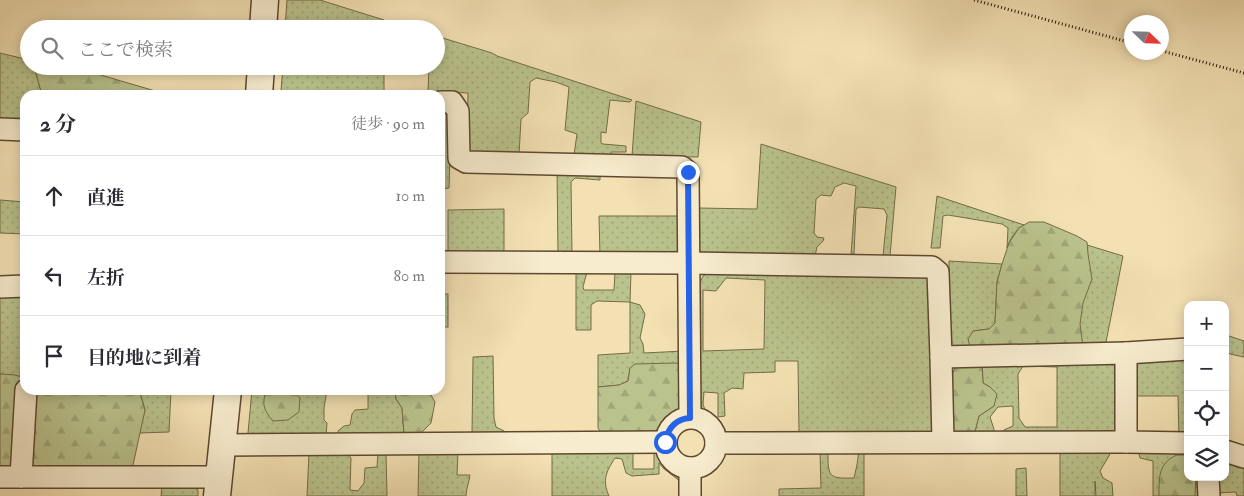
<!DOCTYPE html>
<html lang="ja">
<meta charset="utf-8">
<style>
:root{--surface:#fff;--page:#f2f2f3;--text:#2b2b33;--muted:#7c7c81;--line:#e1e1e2}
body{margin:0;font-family:"IM FELL Double Pica","Noto Serif JP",serif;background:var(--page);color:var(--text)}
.controls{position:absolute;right:15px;bottom:15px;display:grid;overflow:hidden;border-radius:10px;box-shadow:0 2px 12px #0003}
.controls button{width:45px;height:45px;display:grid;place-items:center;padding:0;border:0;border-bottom:1px solid var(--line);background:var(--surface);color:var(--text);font:25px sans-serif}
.compass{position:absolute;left:1124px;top:15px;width:45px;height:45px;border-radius:50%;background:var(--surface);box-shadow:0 2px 12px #0003;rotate:113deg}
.stop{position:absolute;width:15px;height:15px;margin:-11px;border:4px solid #2563eb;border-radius:50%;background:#fff}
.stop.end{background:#2563eb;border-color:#fff;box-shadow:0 1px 5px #0008}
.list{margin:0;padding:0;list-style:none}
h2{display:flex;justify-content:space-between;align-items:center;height:65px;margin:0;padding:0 20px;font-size:21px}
h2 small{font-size:16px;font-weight:400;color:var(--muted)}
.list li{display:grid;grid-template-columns:32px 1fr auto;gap:15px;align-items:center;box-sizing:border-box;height:80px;padding:0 20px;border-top:1px solid var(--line)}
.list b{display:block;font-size:19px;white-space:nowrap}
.list em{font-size:16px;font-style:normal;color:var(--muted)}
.icon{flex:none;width:28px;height:28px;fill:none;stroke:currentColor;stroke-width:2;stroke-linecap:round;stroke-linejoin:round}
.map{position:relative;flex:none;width:1244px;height:496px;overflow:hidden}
.search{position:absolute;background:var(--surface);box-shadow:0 2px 12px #0003;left:20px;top:20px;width:425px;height:55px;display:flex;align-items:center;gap:12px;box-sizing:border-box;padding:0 18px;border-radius:28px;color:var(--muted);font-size:19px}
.panel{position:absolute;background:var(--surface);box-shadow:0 2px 12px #0003;left:20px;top:90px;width:425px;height:305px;border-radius:15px}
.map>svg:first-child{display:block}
.grass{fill:url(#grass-dots);stroke:#746c47;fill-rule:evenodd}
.forest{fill:url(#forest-firs);stroke:#746c47}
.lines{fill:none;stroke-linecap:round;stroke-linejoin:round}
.minor-casing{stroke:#5f492e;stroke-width:24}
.tertiary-casing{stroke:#5f492e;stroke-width:29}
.path{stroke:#2e1601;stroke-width:3;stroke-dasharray:1 2.5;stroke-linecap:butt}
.minor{stroke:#f7ecce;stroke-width:21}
.tertiary{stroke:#f7ecce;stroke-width:26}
.route{stroke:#2563eb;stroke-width:6}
</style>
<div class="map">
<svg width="1244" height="496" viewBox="0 0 1244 496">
<defs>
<pattern id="grass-dots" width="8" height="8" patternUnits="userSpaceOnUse" patternTransform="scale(1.25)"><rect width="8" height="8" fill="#bac38d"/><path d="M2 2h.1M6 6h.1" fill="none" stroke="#a0a778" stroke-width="1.8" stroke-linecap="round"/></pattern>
<pattern id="forest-firs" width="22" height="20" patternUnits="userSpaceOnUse" patternTransform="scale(1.25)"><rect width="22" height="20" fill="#bac38d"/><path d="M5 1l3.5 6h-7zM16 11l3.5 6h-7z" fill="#a0a778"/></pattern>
</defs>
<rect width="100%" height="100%" fill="#f3e1b4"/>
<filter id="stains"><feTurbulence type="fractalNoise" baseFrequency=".004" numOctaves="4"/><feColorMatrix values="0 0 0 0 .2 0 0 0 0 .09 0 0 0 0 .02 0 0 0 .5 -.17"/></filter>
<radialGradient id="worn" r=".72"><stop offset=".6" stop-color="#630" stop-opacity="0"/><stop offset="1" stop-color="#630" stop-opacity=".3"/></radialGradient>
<g class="grass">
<polygon points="287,0 320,0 384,20 384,29 285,29"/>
<polygon points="436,36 492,53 497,56 632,100 630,102 610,100 606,133 601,132 601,143 603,144 626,146 626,152 611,152 611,155 574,155 577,134 565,130 569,87 556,82 536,78 530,82 528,113 521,119 519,155 474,153 469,151 467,146 468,93 428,91 429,66 436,66"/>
<polygon points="0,53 29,60 29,66 34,66 42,95 25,95 25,122 0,119"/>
<polygon points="283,66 384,66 384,92 281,91"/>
<polygon points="636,101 701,122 698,157 632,156"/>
<polygon points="440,109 449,114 451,122 449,188 440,189"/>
<polygon points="761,144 896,187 890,256 883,256 887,215 884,209 859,207 856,209 854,254 851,255 856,186 844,183 835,187 831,196 821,195 816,199 814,233 817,237 824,238 823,241 817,247 815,256 704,254 699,252 698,208 757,209"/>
<polygon points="557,170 600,170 600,180 575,178 571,182 572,255 558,255"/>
<path d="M937,196L1024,225C1016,229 1010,239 1007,248L1008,228L1002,224L948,215L943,216L940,248H931Z"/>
<polygon points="0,200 25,202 25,234 0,233"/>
<polygon points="504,209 504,256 448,256 448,210"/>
<polygon points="599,216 679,216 680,248 677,252 672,255 600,256"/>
<polygon points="1087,245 1123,256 1105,347 1075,345"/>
<polygon points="949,261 1002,264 997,282 995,323 989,329 973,331 970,347 953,348 950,343"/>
<path d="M712,271L927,277L932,286L935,434L799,432L798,361H775V372L744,373L743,389L732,388L724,393L725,416L718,417V393L704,392L703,404L705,410L710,413L709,418L701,413L698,407L699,285L703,276ZM726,278L765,280L764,349L703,351V290L716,291Z"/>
<polygon points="576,272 587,272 583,287 584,290 614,290 615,273 631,273 630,302 640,305 645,314 640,338 643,344 644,353 684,351 685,366 630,368 628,381 620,385 598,387 598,355 630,353 630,302 597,301 591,305 591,330 576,330"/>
<rect x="440" y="294" width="8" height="33"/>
<polygon points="0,296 24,296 20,377 0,374"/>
<polygon points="1226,335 1244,341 1244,357 1230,354 1225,349"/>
<polygon points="493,356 494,418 496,427 504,431 505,435 472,434 473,357"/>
<polygon points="1188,357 1188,370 1186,371 1186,378 1188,380 1188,437 1179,437 1178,396 1135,396 1132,362"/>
<path d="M1111,361L1117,369L1116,435H1004V430L1013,426V406L998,407L990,417L994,429L993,436L974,435L979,416L994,406L990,387L983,383L982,363ZM1023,366L1057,367V427H1025L1019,418L1018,374Z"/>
<polygon points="135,390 171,390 169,432 139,433 145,410 140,393"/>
<polygon points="252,390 327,390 324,408 324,420 327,423 326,436 253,437 248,433"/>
<polygon points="368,390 395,390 396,399 402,408 404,434 340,437 338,431 344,426 350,425 352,414 355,410 368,409"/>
<path d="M859,450H864V496H779V489L821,488L820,452H828C828,476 828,479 854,478L857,465Z"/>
<polygon points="1060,450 1111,450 1109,456 1100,471 1103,478 1112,483 1113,496 1096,496 1095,481 1095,496 1060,496"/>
<polygon points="1138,450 1188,450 1188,477 1201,477 1201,496 1153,496 1153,461 1140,458"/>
<path d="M419,451H458L457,475H470C469,483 466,489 466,496H418Z"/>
<path d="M552,451H633V469H654V453L658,454L674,470L686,476L681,482L663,468L659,463V474L632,476L626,473L622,459L615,458C606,472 602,480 609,496H552Z"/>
<polygon points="346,452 351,458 350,490 358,491 364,483 365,468 377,467 378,452 386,453 387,496 307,496 309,453"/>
<polygon points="1225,458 1244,464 1244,496 1237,496 1236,492 1217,493 1216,477 1225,477"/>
<polygon points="1026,468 1027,496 1016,496 1016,469"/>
<polygon points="162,486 192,486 198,490 198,496 161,496"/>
</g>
<g class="forest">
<polygon points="34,66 80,66 87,71 169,95 42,95"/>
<polygon points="1029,222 1044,222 1077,236 1087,242 1088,254 1092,279 1083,303 1080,324 1083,347 970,347 968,339 973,331 989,329 995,323 997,282 1002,264 1009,243 1019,228"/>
<polygon points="676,363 685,366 680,415 655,433 602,434 598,428 598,387 619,385 628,381 630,368 635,364"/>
<polygon points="982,363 983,383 990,387 997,394 994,406 979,416 974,435 954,433 951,428 952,375 956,366"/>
<polygon points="0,374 15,375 25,378 25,390 135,390 140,393 145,410 133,465 126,473 0,474"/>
<path d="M266,390H296L295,392L300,398L299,412L288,420L273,421C263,409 262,405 266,390Z"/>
<polygon points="395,390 428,390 435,402 431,423 421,433 404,434 402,408 396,399"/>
<path d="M1177,455H1188V477H1196L1195,496H1159C1159,478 1158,463 1177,455Z"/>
</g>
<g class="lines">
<defs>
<g id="minor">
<polyline points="440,102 452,102 458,111 459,158 466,162 682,167 688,172 690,417"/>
<polyline points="0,129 25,130"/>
<polyline points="440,262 689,263 932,267 938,272 941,357 1126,353 1126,442"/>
<polyline points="0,287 25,286"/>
<polyline points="1126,353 1188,349"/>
<polyline points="941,357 943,442"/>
<circle cx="691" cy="443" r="25"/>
<polyline points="716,443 1126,442 1188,443"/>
<polyline points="222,445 665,442"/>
<polyline points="1225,451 1244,457"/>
<polyline points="0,477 219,477"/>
<polyline points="21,477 26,390"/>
<polyline points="1208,477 1209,496"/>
<polyline points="690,496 690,468"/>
</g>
<g id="tertiary">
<polyline points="263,29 265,0"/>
<polyline points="259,95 261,66"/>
<polyline points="217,496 228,390"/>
</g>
</defs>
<use href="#minor" class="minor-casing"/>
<use href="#tertiary" class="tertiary-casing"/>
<g class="path">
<polyline points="974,0 1132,43"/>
<polyline points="1162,51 1244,73"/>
</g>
<use href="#minor" class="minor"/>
<use href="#tertiary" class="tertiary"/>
</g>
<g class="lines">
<path class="route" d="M665,442C668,428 675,419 690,418L688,172"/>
</g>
<rect width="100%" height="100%" filter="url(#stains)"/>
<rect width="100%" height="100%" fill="url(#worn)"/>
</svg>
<div class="controls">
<button>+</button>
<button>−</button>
<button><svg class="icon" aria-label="locate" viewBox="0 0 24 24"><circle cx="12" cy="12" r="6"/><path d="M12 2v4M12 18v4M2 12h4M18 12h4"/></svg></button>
<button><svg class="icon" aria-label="layers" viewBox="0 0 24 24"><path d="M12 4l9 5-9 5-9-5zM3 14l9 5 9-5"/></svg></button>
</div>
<svg class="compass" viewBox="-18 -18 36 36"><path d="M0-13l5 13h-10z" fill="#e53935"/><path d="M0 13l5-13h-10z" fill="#7c7c81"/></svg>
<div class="stop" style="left:665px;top:442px"></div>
<div class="stop end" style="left:688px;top:172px"></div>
<div class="search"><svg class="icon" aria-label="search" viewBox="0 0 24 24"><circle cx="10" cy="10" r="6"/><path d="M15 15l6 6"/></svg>ここで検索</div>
<section class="panel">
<h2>2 分<small>徒歩 · 90 m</small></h2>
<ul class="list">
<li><svg class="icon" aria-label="ahead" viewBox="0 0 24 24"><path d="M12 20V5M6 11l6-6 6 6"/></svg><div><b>直進</b></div><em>10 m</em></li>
<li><svg class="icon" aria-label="left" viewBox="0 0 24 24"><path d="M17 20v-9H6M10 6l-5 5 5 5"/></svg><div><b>左折</b></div><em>80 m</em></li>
<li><svg class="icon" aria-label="arrive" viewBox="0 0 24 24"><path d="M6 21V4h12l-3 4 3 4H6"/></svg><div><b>目的地に到着</b></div></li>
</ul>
</section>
</div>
